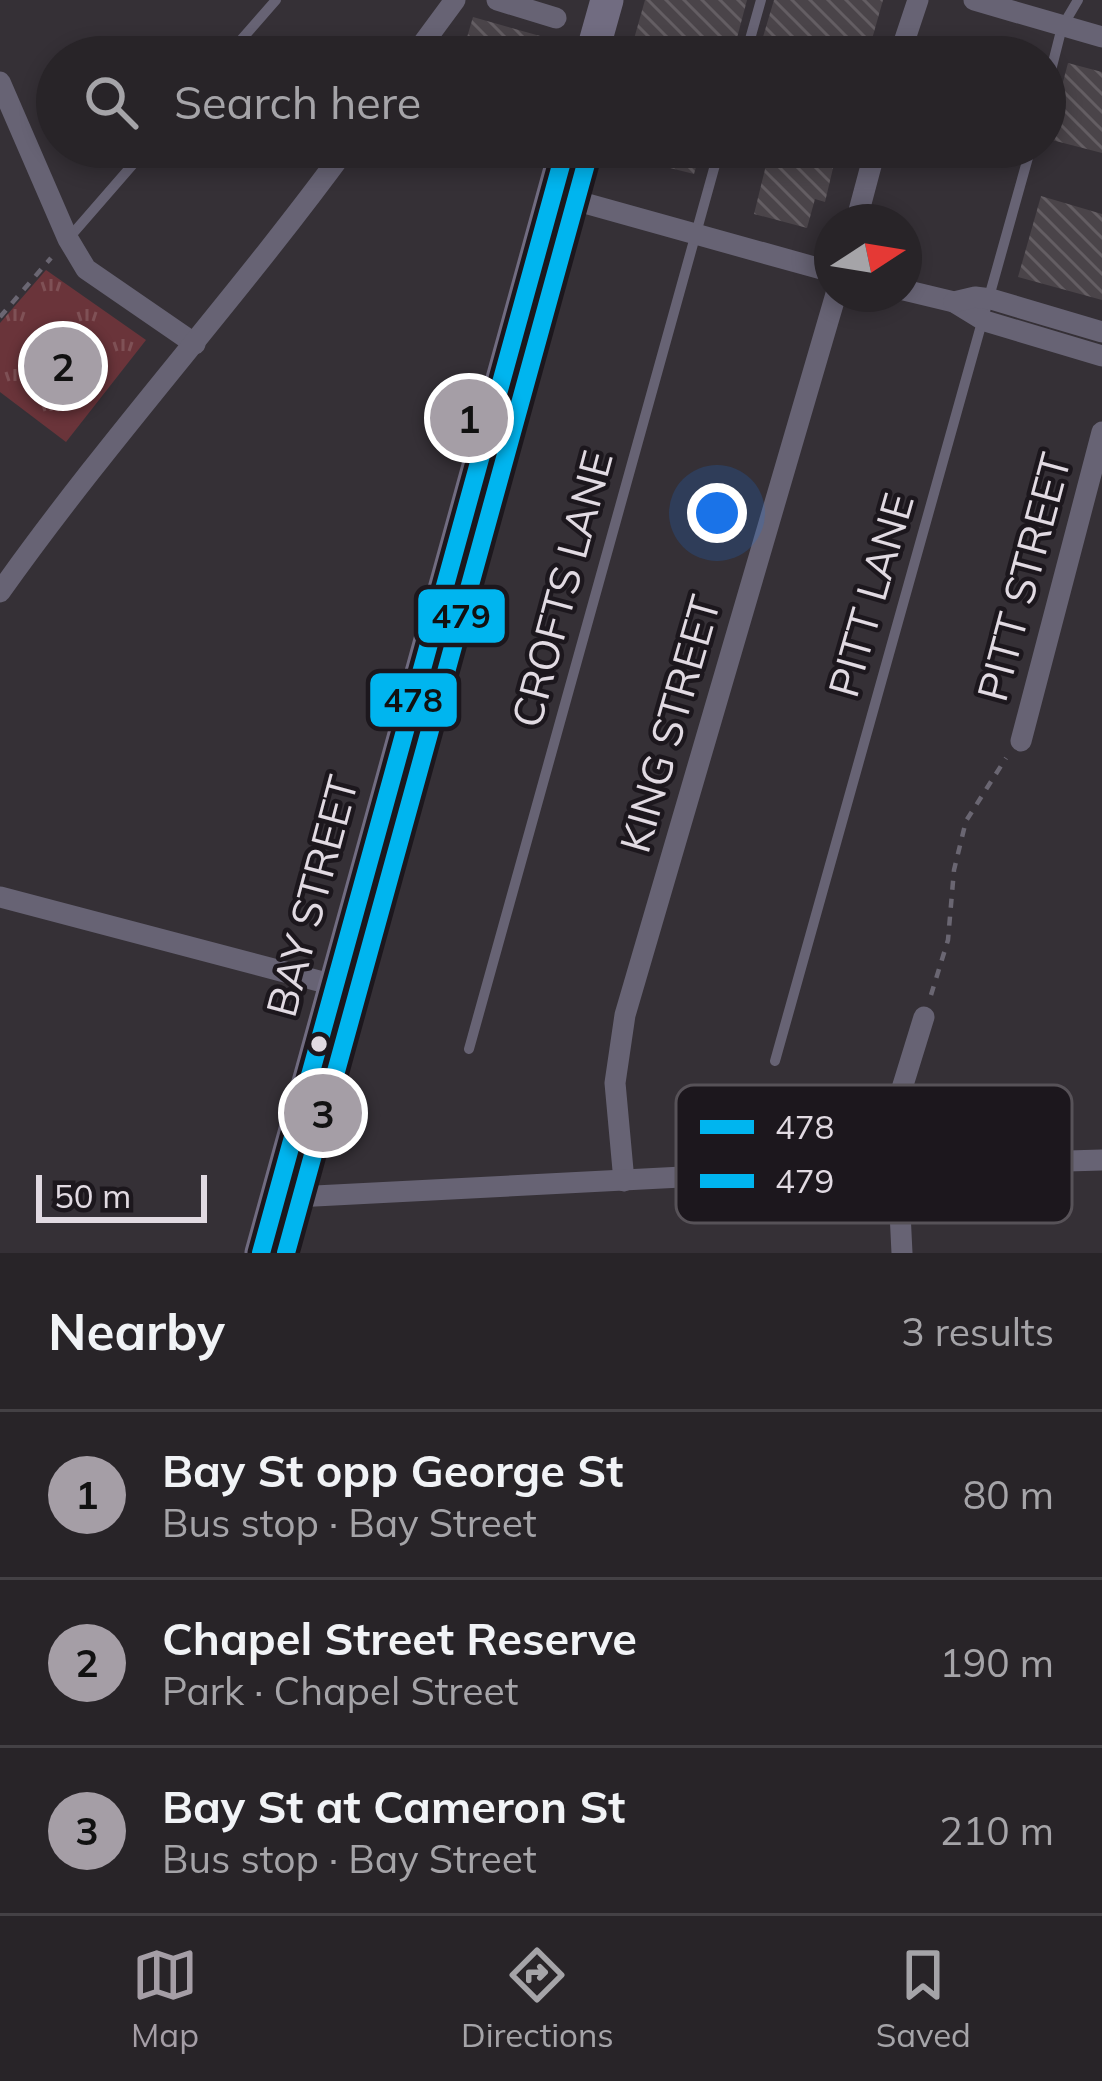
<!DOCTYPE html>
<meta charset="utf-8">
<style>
:root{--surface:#282428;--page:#343034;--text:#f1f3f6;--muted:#a5a4a8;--line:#444145;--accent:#a59ea6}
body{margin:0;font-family:Mulish,sans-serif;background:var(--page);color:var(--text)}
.compass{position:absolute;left:814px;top:204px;width:108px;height:108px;border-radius:50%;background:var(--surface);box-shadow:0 6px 18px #0003;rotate:78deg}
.scale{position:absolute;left:36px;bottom:30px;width:171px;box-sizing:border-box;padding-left:12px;border:6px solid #e1dae2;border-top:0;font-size:33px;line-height:42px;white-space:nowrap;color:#e1dae2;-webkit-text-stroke:9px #1c171d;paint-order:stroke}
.you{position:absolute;left:717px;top:513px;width:42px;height:42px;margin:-30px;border:9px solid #fff;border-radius:50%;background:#1a73e8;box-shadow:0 0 0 18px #1a73e833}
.badge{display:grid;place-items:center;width:78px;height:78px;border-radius:50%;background:var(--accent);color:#111;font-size:39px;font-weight:700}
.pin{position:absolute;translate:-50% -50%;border:6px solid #fff;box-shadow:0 3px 12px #0006}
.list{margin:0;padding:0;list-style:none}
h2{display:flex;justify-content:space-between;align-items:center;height:156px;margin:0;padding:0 48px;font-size:51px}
h2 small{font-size:39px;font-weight:400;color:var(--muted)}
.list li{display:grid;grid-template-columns:78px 1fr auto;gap:36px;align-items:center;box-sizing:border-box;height:168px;padding:0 48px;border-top:3px solid var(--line)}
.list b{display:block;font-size:45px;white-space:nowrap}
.list p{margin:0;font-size:39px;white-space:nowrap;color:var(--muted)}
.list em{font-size:39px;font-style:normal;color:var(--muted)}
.icon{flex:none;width:66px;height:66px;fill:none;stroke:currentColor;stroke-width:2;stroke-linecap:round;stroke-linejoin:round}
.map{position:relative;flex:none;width:1102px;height:1253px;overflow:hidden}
.search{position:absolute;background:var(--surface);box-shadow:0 6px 18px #0003;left:36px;right:36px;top:36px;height:132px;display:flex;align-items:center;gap:30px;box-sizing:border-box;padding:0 42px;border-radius:66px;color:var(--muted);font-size:45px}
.sheet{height:660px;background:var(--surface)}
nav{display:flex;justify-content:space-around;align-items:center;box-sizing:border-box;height:168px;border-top:3px solid var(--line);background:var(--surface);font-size:33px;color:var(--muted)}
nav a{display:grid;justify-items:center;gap:6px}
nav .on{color:var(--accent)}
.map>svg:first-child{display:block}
.park{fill:url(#park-tufts)}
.building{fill:url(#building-back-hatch)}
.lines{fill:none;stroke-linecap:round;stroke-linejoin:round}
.path{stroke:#6a6672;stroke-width:4.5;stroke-dasharray:9 9;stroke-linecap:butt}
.lane{stroke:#676374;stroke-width:10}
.street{stroke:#676374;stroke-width:21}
.primary{stroke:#716c81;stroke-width:33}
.bus-1-casing{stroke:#1c171d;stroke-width:27}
.bus-2-casing{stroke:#1c171d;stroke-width:27}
.bus-1{stroke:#00b5ef;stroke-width:18}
.bus-2{stroke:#00b5ef;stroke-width:18}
.bus-dot{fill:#e1dae2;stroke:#1c171d;stroke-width:4.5}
.labels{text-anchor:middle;stroke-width:9;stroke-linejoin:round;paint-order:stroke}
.street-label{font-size:42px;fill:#e1dae2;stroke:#1c171d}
.key{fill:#1c171d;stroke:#575258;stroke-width:3}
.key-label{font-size:33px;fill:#e1dae2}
.line-badge{stroke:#1c171d;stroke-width:4.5}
.pale-badge-label{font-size:33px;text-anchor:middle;font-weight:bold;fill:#111}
</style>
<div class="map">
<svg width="1102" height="1253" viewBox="0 0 1102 1253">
<defs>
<pattern id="park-tufts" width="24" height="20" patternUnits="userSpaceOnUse" patternTransform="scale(3)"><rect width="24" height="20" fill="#6a343a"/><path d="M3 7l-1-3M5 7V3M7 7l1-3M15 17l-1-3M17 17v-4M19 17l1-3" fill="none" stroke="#7f5156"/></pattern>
<pattern id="building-back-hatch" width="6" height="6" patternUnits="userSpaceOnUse" patternTransform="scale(3)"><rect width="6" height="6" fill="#4a4449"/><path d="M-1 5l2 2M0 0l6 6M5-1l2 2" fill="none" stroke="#645e63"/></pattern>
</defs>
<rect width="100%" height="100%" fill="#353036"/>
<polygon class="park" points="46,270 146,340 66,442 0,392 0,323"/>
<g class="building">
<polygon points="645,0 747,0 732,57 646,57 630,53"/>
<polygon points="774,0 883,0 867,57 757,57"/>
<polygon points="473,17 558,41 554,57 483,57 463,51"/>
<polygon points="1068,63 1102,72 1102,153 1048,139"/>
<polygon points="629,147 702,147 694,174 626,157"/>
<polygon points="768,147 838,147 825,202 815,199 807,228 754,214 767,161 776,163 779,155 767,151"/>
<polygon points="1041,196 1102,214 1102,300 1018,277"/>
</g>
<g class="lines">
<g class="path">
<polyline points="0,317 51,258"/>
<polyline points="931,995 948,940 954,870 966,821 1006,758"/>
</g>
<g class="lane">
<polyline points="226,57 276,0"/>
<polyline points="745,57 761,0"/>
<polyline points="1045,94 1062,27 1078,0"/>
<polyline points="68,239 148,147"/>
<polyline points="469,1049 720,147"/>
<polyline points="775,1061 1031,147"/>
</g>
<g class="street">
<polyline points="497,0 556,18"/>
<polyline points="974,0 1102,37"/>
<polyline points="413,57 455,0"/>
<polyline points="899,57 918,0"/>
<polyline points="0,82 68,239 86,269 195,344"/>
<polyline points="552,194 832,272"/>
<polyline points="856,222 876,147"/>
<polyline points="904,290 954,302 985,321 1102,356"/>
<polyline points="954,302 975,297 991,299 1102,332"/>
<path d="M0,592C109,438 236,299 347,147"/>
<polyline points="1021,741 1102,432"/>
<polyline points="0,897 334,985"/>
<polyline points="624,1181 615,1083 625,1015 836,294"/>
<polyline points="276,1198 897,1166 1102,1160"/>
<polyline points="902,1253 895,1111 924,1017"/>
</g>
<g class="primary">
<polyline points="591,57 607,0"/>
<polyline points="261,1253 566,147"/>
</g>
<defs>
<polyline id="bus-1" points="261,1253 566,147"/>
<polyline id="bus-2" points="286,1253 589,153"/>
</defs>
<use href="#bus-1" class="bus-1-casing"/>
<use href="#bus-2" class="bus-2-casing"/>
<use href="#bus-1" class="bus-1"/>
<use href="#bus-2" class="bus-2"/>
</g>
<circle class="bus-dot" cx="319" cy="1044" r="10"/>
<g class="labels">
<g class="street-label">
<text transform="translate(1024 577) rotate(-75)" y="15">PITT STREET</text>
<text transform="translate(562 589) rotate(-75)" y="15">CROFTS LANE</text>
<text transform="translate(871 595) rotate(-74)" y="15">PITT LANE</text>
<text transform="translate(670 724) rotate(-74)" y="15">KING STREET</text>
<text transform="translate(312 896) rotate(-75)" y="15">BAY STREET</text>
</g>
</g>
<rect x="676" y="1085" width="396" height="138" rx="18" class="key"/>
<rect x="700" y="1120" width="54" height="14" fill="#00b5ef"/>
<rect x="700" y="1174" width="54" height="14" fill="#00b5ef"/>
<g class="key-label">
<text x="775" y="1139">478</text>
<text x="775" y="1193">479</text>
</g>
<g class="line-badge">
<rect x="416" y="587" width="91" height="58" rx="12" fill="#00b5ef"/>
<rect x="368" y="671" width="91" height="58" rx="12" fill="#00b5ef"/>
</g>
<g class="pale-badge-label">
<text x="461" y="628">479</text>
<text x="413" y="712">478</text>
</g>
</svg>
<svg class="compass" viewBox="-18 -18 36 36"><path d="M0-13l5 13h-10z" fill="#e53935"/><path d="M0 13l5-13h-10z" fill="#a5a4a8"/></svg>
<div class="scale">50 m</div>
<div class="you"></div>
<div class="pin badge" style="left:469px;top:418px">1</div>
<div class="pin badge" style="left:63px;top:366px">2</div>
<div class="pin badge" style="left:323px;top:1113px">3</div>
<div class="search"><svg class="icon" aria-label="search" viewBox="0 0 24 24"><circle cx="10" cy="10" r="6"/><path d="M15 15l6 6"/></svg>Search here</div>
</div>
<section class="sheet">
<h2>Nearby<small>3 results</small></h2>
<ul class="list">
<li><span class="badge">1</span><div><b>Bay St opp George St</b><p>Bus stop · Bay Street</p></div><em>80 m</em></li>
<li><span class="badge">2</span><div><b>Chapel Street Reserve</b><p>Park · Chapel Street</p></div><em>190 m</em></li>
<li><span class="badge">3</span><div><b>Bay St at Cameron St</b><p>Bus stop · Bay Street</p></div><em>210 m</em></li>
</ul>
</section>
<nav>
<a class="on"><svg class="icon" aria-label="map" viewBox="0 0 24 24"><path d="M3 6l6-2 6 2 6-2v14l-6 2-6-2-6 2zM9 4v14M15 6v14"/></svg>Map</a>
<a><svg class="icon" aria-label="directions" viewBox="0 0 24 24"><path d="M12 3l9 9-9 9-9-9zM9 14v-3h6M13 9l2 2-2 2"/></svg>Directions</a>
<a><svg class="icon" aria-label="saved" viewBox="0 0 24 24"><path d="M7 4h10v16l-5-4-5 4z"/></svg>Saved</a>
</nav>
